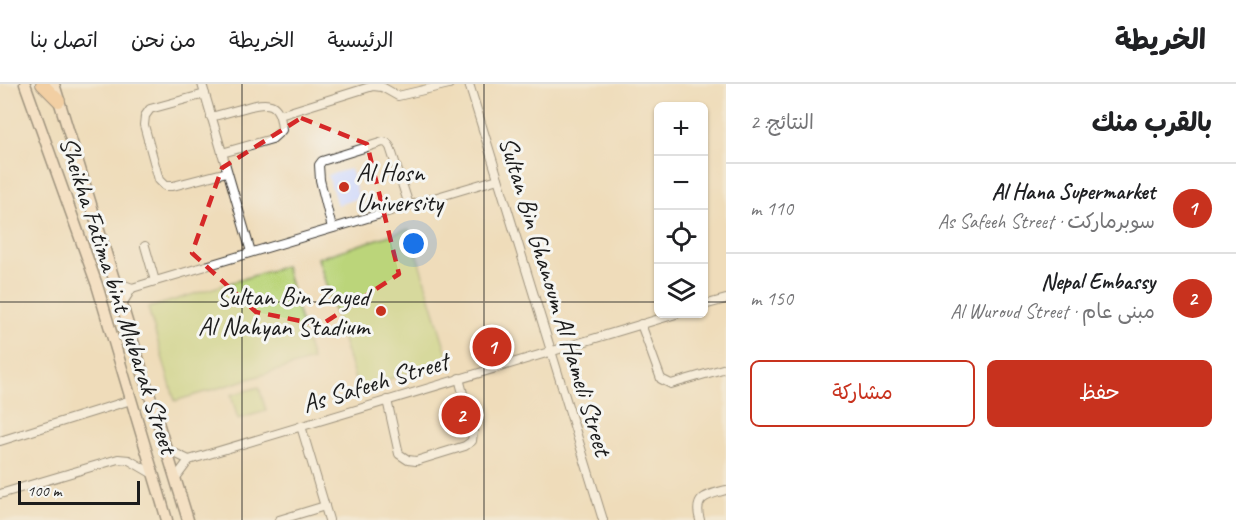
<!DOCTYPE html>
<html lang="ar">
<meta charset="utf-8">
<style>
:root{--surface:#fff;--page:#f6f6f6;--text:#202124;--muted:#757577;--line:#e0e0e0;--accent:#c8321e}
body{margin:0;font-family:Caveat,"Playpen Sans Arabic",sans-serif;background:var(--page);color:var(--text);direction:rtl}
.controls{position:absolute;right:18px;top:18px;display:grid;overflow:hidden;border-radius:9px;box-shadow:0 2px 4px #0004}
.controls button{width:54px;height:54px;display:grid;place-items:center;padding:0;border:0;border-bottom:2px solid var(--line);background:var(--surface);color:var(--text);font:30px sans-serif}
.scale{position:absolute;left:18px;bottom:15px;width:122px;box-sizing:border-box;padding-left:6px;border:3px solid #1c1c1c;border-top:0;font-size:16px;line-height:21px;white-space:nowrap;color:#1c1c1c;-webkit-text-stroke:4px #f6f6f2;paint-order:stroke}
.you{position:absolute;left:414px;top:160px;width:21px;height:21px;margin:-15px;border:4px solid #fff;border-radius:50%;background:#1a73e8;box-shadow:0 0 0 9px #1a73e833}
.badge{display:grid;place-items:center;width:39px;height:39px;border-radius:50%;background:var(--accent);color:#fff;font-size:20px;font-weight:700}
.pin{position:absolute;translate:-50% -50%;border:3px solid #fff;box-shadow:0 2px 6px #0006}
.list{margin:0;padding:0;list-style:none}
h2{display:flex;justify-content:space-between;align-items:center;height:78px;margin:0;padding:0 24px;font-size:26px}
h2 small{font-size:20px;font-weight:400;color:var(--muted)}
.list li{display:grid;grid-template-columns:39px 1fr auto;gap:18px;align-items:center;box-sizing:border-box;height:90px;padding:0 24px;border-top:2px solid var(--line)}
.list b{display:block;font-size:22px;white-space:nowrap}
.list p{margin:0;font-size:20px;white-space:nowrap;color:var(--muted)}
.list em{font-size:20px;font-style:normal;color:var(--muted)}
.actions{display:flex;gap:12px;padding:18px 24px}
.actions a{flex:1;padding:14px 0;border:2px solid var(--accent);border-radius:9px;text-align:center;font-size:21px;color:var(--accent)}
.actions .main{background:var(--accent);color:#fff}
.icon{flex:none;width:33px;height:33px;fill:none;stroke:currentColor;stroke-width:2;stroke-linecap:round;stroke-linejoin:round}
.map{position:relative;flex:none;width:726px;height:436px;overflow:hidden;direction:ltr}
header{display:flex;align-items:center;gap:36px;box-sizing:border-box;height:84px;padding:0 30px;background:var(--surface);border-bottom:2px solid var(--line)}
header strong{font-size:28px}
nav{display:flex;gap:33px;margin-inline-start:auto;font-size:21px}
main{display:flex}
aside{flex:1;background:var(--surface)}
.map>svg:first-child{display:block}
.built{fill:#d1d9f9}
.green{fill:#bbd57a;stroke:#6c784b;stroke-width:1.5}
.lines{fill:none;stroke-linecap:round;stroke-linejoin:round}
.street-casing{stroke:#3c3934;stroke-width:10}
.secondary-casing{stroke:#3c3934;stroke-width:13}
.primary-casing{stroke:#3c3934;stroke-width:14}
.street{stroke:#fff;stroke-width:8}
.secondary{stroke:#fbe5cf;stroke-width:10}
.primary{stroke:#f6be87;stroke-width:12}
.marked{fill:none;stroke:#d62828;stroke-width:4.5;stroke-dasharray:12 8;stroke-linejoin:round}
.grid{fill:none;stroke:#1c1c1c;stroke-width:1.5;stroke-opacity:0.55}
.poi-dot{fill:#c8321e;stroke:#f6f6f2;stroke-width:2}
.labels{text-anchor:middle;stroke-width:6;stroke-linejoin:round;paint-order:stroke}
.poi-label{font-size:26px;fill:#1c1c1c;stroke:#f6f6f2;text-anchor:start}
.street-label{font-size:26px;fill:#1c1c1c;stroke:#f6f6f2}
</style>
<header>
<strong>الخريطة</strong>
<nav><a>الرئيسية</a><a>الخريطة</a><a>من نحن</a><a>اتصل بنا</a></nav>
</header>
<main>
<aside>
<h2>بالقرب منك<small>النتائج: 2</small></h2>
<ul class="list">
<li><span class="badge">1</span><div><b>Al Hana Supermarket</b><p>سوبرماركت · As Safeeh Street</p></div><em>110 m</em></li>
<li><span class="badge">2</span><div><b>Nepal Embassy</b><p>مبنى عام · Al Wuroud Street</p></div><em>150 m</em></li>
</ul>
<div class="actions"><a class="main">حفظ</a><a>مشاركة</a></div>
</aside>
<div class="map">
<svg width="726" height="436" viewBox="0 0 726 436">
<rect width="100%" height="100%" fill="#f6f6f2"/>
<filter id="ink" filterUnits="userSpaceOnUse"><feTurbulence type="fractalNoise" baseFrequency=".0167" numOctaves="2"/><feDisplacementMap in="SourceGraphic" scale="12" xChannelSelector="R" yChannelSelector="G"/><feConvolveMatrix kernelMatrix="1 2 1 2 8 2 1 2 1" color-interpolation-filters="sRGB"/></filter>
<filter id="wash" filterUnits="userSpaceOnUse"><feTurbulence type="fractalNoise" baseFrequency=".008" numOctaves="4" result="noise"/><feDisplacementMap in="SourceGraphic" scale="24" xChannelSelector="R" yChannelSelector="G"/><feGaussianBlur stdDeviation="1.35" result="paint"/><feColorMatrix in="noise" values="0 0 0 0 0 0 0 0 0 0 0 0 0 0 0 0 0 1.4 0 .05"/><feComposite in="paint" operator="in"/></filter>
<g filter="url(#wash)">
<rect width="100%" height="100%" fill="#efdcba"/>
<polygon class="built" points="350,85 359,114 337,121 328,91"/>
<g class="green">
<polygon points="409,145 449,276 358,305 318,174"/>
<polygon points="285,182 312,276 175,317 148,224"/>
<polygon points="259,303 266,327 238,335 231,311"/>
</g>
</g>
<g filter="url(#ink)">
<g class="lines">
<defs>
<g id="street">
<polyline points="202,0 251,168"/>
<polyline points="469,0 603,436"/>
<polyline points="205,10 150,25 145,32 144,41 159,96 165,102 173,102 227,88"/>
<polyline points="280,31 373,2 382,3 398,12 449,0"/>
<path d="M211,33C222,30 233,27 244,24C268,17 280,16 282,46L272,55L222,69"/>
<polyline points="332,144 320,96 319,81 322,77 383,58 387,59 390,63 409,121"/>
<polyline points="145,162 155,197"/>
<polyline points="115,197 132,204 498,95"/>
<polyline points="122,220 132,204"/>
<polyline points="704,221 726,215"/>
<polyline points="641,240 661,295 671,300 726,284"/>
<polyline points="387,316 399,370 408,376 416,377 465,362 472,357 473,348 459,294"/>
<polyline points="301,342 329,436"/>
<polyline points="0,357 131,316"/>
<polyline points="166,365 189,376"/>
<polyline points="175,395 189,376 676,230"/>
<polyline points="0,410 118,375 129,376 153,390"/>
<polyline points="279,436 325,422"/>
<path d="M700,436C693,413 707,411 726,406"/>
</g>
<g id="secondary">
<polyline points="25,0 97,201 167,436"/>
<polyline points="54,0 188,436"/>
</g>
<polyline id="primary" points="42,0 59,17"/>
</defs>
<use href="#street" class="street-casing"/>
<use href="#secondary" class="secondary-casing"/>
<use href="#primary" class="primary-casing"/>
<use href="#street" class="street"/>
<use href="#secondary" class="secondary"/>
<use href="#primary" class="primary"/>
</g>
</g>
<path d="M0 0H726V436H0ZM301,34L367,60L399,190L321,241L256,228L192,169L222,84Z" fill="#efdcba" fill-opacity=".55" fill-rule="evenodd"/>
<path class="marked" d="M301,34L367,60L399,190L321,241L256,228L192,169L222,84Z"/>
<path class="grid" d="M242,0V436M484,0V436M0,218H658M704,218H726"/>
<g class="poi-dot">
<circle cx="344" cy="103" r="6"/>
<circle cx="381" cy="227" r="6"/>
</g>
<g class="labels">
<g class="poi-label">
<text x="356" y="97">Al Hosn<tspan x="356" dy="30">University</tspan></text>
<text x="369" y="221" text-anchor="end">Sultan Bin Zayed<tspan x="369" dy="30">Al Nahyan Stadium</tspan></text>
</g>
<g class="street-label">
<text transform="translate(119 211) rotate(72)" y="9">Sheikha Fatima bint Mubarak Street</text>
<text transform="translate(556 212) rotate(73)" y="9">Sultan Bin Ghanoum Al Hameli Street</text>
<text transform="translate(375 298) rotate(-17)" y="9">As Safeeh Street</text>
</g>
</g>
</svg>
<div class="controls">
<button>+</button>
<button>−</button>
<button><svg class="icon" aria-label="locate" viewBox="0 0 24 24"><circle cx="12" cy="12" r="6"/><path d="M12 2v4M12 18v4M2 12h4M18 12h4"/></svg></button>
<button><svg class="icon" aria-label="layers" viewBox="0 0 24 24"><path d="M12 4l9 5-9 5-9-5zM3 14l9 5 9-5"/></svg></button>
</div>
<div class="scale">100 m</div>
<div class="you"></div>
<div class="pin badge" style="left:492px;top:263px">1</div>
<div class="pin badge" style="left:461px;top:331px">2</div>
</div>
</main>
